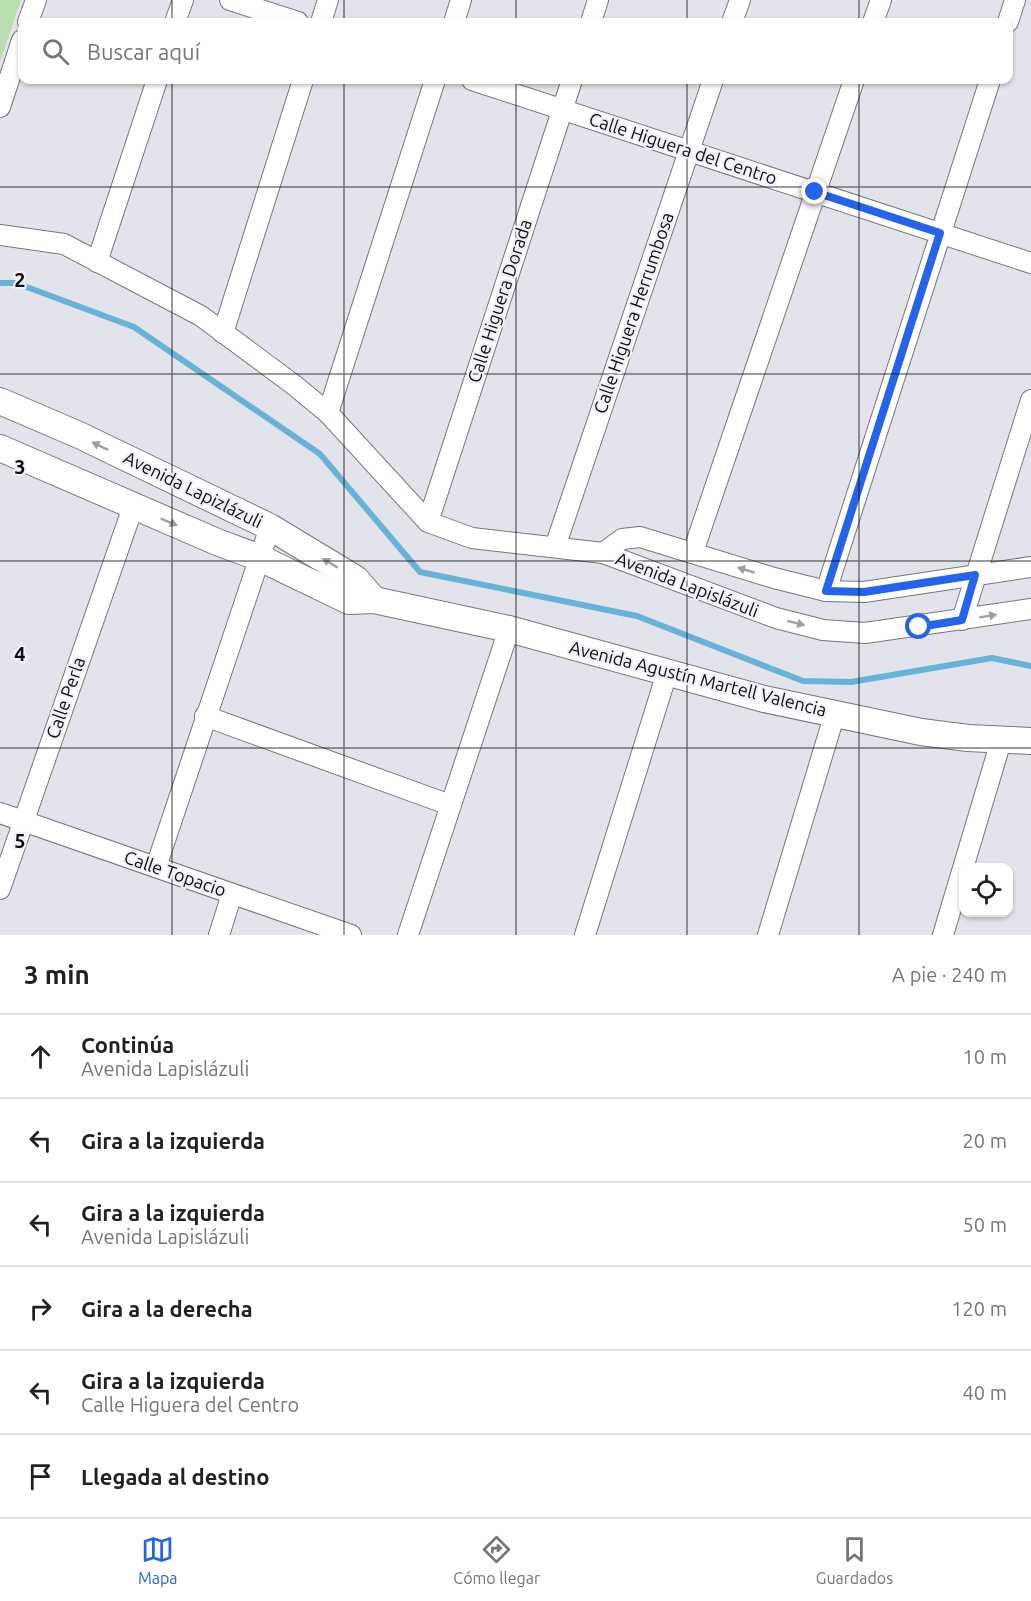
<!DOCTYPE html>
<html lang="es">
<meta charset="utf-8">
<style>
:root{--surface:#fff;--page:#f6f6f6;--text:#202124;--muted:#757577;--line:#e0e0e0;--accent:#2563eb}
body{margin:0;font-family:Ubuntu,sans-serif;background:var(--page);color:var(--text)}
.controls{position:absolute;right:18px;bottom:18px;display:grid;overflow:hidden;border-radius:12px;box-shadow:0 2px 4px #0004}
.controls button{width:54px;height:54px;display:grid;place-items:center;padding:0;border:0;border-bottom:2px solid var(--line);background:var(--surface);color:var(--text);font:30px sans-serif}
.stop{position:absolute;width:18px;height:18px;margin:-14px;border:4px solid #2563eb;border-radius:50%;background:#fff}
.stop.end{background:#2563eb;border-color:#fff;box-shadow:0 2px 6px #0008}
.list{margin:0;padding:0;list-style:none}
h2{display:flex;justify-content:space-between;align-items:center;height:78px;margin:0;padding:0 24px;font-size:26px}
h2 small{font-size:20px;font-weight:400;color:var(--muted)}
.list li{display:grid;grid-template-columns:39px 1fr auto;gap:18px;align-items:center;box-sizing:border-box;height:84px;padding:0 24px;border-top:2px solid var(--line)}
.list b{display:block;font-size:22px;white-space:nowrap}
.list p{margin:0;font-size:20px;white-space:nowrap;color:var(--muted)}
.list em{font-size:20px;font-style:normal;color:var(--muted)}
.icon{flex:none;width:33px;height:33px;fill:none;stroke:currentColor;stroke-width:2;stroke-linecap:round;stroke-linejoin:round}
.map{position:relative;flex:none;width:1031px;height:935px;overflow:hidden}
.search{position:absolute;background:var(--surface);box-shadow:0 2px 4px #0004;left:18px;right:18px;top:18px;height:66px;display:flex;align-items:center;gap:15px;box-sizing:border-box;padding:0 21px;border-radius:12px;color:var(--muted);font-size:22px}
.sheet{height:582px;background:var(--surface)}
nav{display:flex;justify-content:space-around;align-items:center;box-sizing:border-box;height:84px;border-top:2px solid var(--line);background:var(--surface);font-size:16px;color:var(--muted)}
nav a{display:grid;justify-items:center;gap:3px}
nav .on{color:var(--accent)}
.map>svg:first-child{display:block}
.green{fill:#badcb1}
.lines{fill:none;stroke-linecap:round;stroke-linejoin:round}
.stream{stroke:#67b3d8;stroke-width:6}
.minor-casing{stroke:#76777c;stroke-width:22}
.tertiary-casing{stroke:#76777c;stroke-width:28}
.minor{stroke:#fff;stroke-width:20}
.tertiary{stroke:#fff;stroke-width:26}
.oneway{fill:#9f9fa0}
.route{stroke:#2563eb;stroke-width:8}
.grid{fill:none;stroke:#0e0f11;stroke-width:1.5;stroke-opacity:0.55}
.labels{text-anchor:middle;stroke-width:4.5;stroke-linejoin:round;paint-order:stroke}
.street-label{font-size:18px;fill:#0e0f11;stroke:#f0f1f8}
.grid-label{font-size:20px;text-anchor:middle;font-weight:bold;fill:#0e0f11;stroke:#f0f1f8;stroke-width:4.5;stroke-linejoin:round;paint-order:stroke}
</style>
<div class="map">
<svg width="1031" height="935" viewBox="0 0 1031 935">
<rect width="100%" height="100%" fill="#e3e4eb"/>
<polygon class="green" points="0,0 21,0 0,62"/>
<g class="lines">
<polyline class="stream" points="0,283 16,283 134,327 320,454 420,572 637,616 803,681 851,682 992,658 1031,666"/>
<defs>
<g id="minor">
<polyline points="230,0 298,22"/>
<polyline points="28,22 36,0"/>
<polyline points="175,22 183,0"/>
<polyline points="321,22 328,0"/>
<polyline points="454,22 461,0"/>
<polyline points="591,22 598,0"/>
<polyline points="732,22 740,0"/>
<polyline points="873,22 881,0"/>
<polyline points="1008,22 1015,0"/>
<polyline points="472,80 1031,263"/>
<polyline points="0,107 22,40"/>
<polyline points="0,235 64,244 201,316 294,385 328,413 428,522 472,538 603,553 776,618 823,630 865,633 1031,609"/>
<polyline points="97,262 157,80"/>
<polyline points="223,333 303,80"/>
<polyline points="328,413 435,80"/>
<polyline points="428,522 572,80"/>
<polyline points="555,547 713,80"/>
<polyline points="693,552 854,80"/>
<polyline points="603,553 622,539 640,537 774,578 826,591 864,592 1031,567"/>
<polyline points="826,591 990,80"/>
<polyline points="962,620 1031,400"/>
<polyline points="205,716 450,805"/>
<polyline points="0,813 351,935"/>
<polyline points="156,867 270,527"/>
<polyline points="0,889 133,507"/>
<polyline points="219,935 232,894"/>
<polyline points="408,935 509,629"/>
<polyline points="585,935 667,673"/>
<polyline points="768,935 835,713"/>
<polyline points="943,935 1001,741"/>
</g>
<g id="tertiary">
<polyline points="0,401 79,435 270,527 356,579 374,600"/>
<polyline points="0,448 217,542 260,558 349,601 374,600 509,629 764,699 921,732 968,738 1031,741"/>
</g>
</defs>
<use href="#minor" class="minor-casing"/>
<use href="#tertiary" class="tertiary-casing"/>
<use href="#minor" class="minor"/>
<use href="#tertiary" class="tertiary"/>
</g>
<defs><path id="oneway-solid" d="M-6-.8H1V-3.2L6.5 0L1 3.2V.8H-6Z" transform="scale(1.5)"/></defs>
<g class="oneway">
<use href="#oneway-solid" transform="translate(100 446) rotate(-154)"/>
<use href="#oneway-solid" transform="translate(169 522) rotate(23)"/>
<use href="#oneway-solid" transform="translate(330 563) rotate(-149)"/>
<use href="#oneway-solid" transform="translate(746 570) rotate(-163)"/>
<use href="#oneway-solid" transform="translate(988 616) rotate(-9)"/>
<use href="#oneway-solid" transform="translate(796 623) rotate(14)"/>
</g>
<g class="lines">
<polyline class="route" points="815,192 940,233 826,591 864,592 975,575 962,620 919,627"/>
</g>
<path class="grid" d="M172,0V22M344,0V22M516,0V22M687,0V22M859,0V22M172,80V935M344,80V935M516,80V935M687,80V935M859,80V935M0,187H1031M0,374H1031M0,561H1031M0,748H1031"/>
<g class="labels">
<g class="street-label">
<text transform="translate(683 149) rotate(18)" y="6">Calle Higuera del Centro</text>
<text transform="translate(500 301) rotate(-72)" y="6">Calle Higuera Dorada</text>
<text transform="translate(634 313) rotate(-71)" y="6">Calle Higuera Herrumbosa</text>
<text transform="translate(193 490) rotate(26)" y="6">Avenida Lapizlázuli</text>
<text transform="translate(687 585) rotate(21)" y="6">Avenida Lapislázuli</text>
<text transform="translate(698 679) rotate(14)" y="6">Avenida Agustín Martell Valencia</text>
<text transform="translate(66 698) rotate(-71)" y="6">Calle Perla</text>
<text transform="translate(175 874) rotate(19)" y="6">Calle Topacio</text>
</g>
</g>
<g class="grid-label">
<text x="20" y="287">2</text>
<text x="20" y="474">3</text>
<text x="20" y="661">4</text>
<text x="20" y="848">5</text>
</g>
</svg>
<div class="controls">
<button><svg class="icon" aria-label="locate" viewBox="0 0 24 24"><circle cx="12" cy="12" r="6"/><path d="M12 2v4M12 18v4M2 12h4M18 12h4"/></svg></button>
</div>
<div class="stop" style="left:919px;top:627px"></div>
<div class="stop end" style="left:815px;top:192px"></div>
<div class="search"><svg class="icon" aria-label="search" viewBox="0 0 24 24"><circle cx="10" cy="10" r="6"/><path d="M15 15l6 6"/></svg>Buscar aquí</div>
</div>
<section class="sheet">
<h2>3 min<small>A pie · 240 m</small></h2>
<ul class="list">
<li><svg class="icon" aria-label="ahead" viewBox="0 0 24 24"><path d="M12 20V5M6 11l6-6 6 6"/></svg><div><b>Continúa</b><p>Avenida Lapislázuli</p></div><em>10 m</em></li>
<li><svg class="icon" aria-label="left" viewBox="0 0 24 24"><path d="M17 20v-9H6M10 6l-5 5 5 5"/></svg><div><b>Gira a la izquierda</b></div><em>20 m</em></li>
<li><svg class="icon" aria-label="left" viewBox="0 0 24 24"><path d="M17 20v-9H6M10 6l-5 5 5 5"/></svg><div><b>Gira a la izquierda</b><p>Avenida Lapislázuli</p></div><em>50 m</em></li>
<li><svg class="icon" aria-label="right" viewBox="0 0 24 24"><path d="M7 20v-9h11M14 6l5 5-5 5"/></svg><div><b>Gira a la derecha</b></div><em>120 m</em></li>
<li><svg class="icon" aria-label="left" viewBox="0 0 24 24"><path d="M17 20v-9H6M10 6l-5 5 5 5"/></svg><div><b>Gira a la izquierda</b><p>Calle Higuera del Centro</p></div><em>40 m</em></li>
<li><svg class="icon" aria-label="arrive" viewBox="0 0 24 24"><path d="M6 21V4h12l-3 4 3 4H6"/></svg><div><b>Llegada al destino</b></div></li>
</ul>
</section>
<nav>
<a class="on"><svg class="icon" aria-label="map" viewBox="0 0 24 24"><path d="M3 6l6-2 6 2 6-2v14l-6 2-6-2-6 2zM9 4v14M15 6v14"/></svg>Mapa</a>
<a><svg class="icon" aria-label="directions" viewBox="0 0 24 24"><path d="M12 3l9 9-9 9-9-9zM9 14v-3h6M13 9l2 2-2 2"/></svg>Cómo llegar</a>
<a><svg class="icon" aria-label="saved" viewBox="0 0 24 24"><path d="M7 4h10v16l-5-4-5 4z"/></svg>Guardados</a>
</nav>
